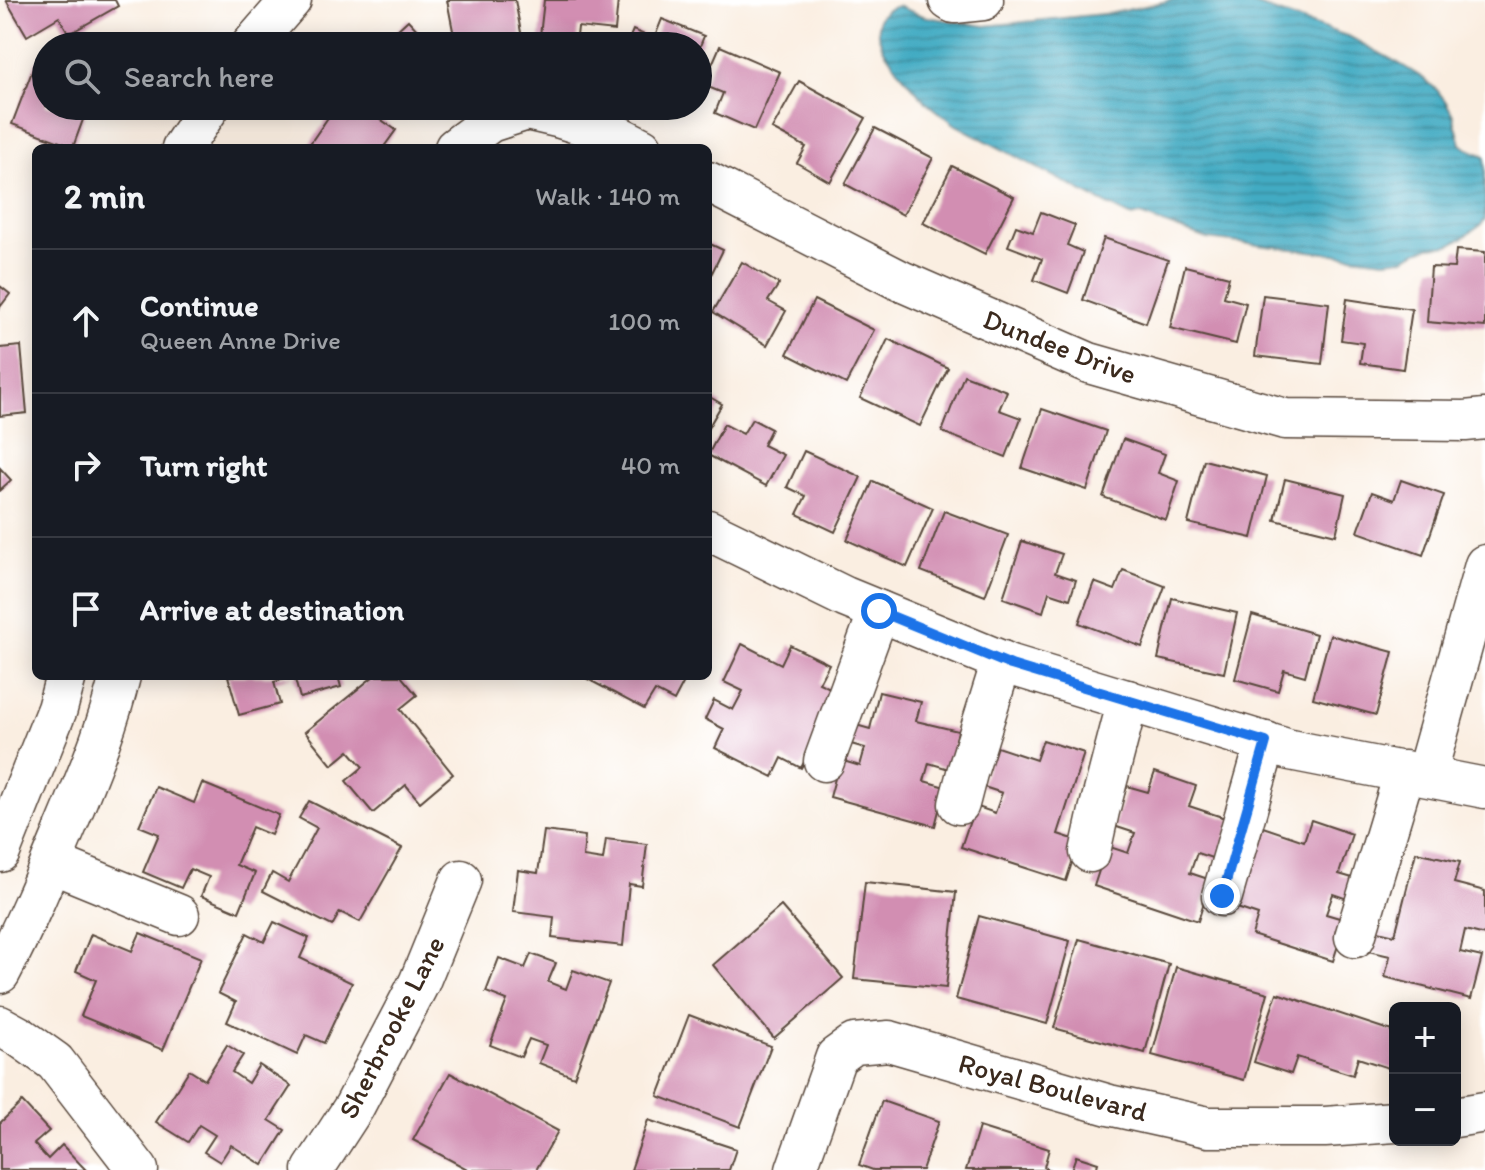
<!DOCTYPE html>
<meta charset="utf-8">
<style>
:root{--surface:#171b24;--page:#20242c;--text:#f1f3f6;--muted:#9ea1a6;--line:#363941}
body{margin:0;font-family:Itim,sans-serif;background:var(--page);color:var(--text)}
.controls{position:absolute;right:24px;bottom:24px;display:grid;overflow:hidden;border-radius:12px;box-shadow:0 4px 20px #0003}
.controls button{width:72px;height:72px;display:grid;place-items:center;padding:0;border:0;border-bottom:2px solid var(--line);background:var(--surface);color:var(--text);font:40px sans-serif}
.stop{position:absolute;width:24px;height:24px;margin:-18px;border:6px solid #1a73e8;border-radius:50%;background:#fff}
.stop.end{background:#1a73e8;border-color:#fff;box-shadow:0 2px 8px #0008}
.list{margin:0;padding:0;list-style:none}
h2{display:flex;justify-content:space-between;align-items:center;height:104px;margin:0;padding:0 32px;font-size:34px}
h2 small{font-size:26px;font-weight:400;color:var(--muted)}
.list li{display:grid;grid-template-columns:52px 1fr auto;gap:24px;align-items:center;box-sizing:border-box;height:144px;padding:0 32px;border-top:2px solid var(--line)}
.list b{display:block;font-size:30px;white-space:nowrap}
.list p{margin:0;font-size:26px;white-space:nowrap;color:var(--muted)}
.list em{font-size:26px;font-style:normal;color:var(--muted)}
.icon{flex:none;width:44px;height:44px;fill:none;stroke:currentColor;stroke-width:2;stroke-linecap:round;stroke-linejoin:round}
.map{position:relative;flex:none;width:1485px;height:1170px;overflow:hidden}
.search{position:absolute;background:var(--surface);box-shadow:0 4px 20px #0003;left:32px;top:32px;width:680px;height:88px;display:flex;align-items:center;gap:20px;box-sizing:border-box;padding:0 28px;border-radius:44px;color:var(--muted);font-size:30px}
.panel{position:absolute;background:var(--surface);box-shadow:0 4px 20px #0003;left:32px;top:144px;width:680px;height:536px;border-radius:12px}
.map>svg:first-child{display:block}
.water{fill:url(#water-rules);stroke:#3f6a70;stroke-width:2}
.building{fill:#d28eb2}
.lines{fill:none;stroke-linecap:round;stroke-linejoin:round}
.minor-casing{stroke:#58473b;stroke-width:43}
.minor{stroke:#fff;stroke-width:40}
.route{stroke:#1a73e8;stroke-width:10}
.labels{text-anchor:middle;stroke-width:6;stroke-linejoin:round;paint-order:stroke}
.street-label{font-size:28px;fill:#3b2a1e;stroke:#fff}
</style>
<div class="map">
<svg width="1485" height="1170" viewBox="0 0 1485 1170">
<defs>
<pattern id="water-rules" width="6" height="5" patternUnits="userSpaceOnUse" patternTransform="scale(2)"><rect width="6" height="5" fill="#43abc3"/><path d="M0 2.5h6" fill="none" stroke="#398b9e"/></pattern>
</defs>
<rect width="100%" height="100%" fill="#fff"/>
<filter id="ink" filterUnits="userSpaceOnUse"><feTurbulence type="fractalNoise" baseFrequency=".0125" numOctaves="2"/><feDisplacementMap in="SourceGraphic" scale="16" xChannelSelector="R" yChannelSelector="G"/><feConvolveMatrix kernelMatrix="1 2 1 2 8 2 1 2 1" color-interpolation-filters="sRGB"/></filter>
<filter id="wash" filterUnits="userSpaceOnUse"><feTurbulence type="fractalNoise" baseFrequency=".006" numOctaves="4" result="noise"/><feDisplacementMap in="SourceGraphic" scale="32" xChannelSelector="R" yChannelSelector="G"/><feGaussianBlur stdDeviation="1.8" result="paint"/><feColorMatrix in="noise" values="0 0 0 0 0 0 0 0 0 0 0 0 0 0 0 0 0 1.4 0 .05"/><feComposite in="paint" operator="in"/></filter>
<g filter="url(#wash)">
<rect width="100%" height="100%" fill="#faeee1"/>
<polygon class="water" points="1173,0 1246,2 1350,37 1400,64 1423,78 1437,90 1446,102 1453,115 1461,144 1466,148 1485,156 1485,219 1481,225 1464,237 1449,245 1429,247 1415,252 1405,258 1385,260 1207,239 1140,215 1132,217 1108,205 956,125 926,102 899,71 883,48 878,34 878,20 880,16 889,9 897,6 926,17 985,26 1113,13"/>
<g id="blocks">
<g class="building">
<polygon points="6,0 115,0 118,6 69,34 59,17 27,36"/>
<polygon points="447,0 515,0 522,38 481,46 456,46"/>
<polygon points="544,0 618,0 615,31 578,27 576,46 539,45"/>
<polygon points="662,19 704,36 700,46 626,46 633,30 654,39"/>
<polygon points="408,20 432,46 380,46"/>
<polygon points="720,46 780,72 754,130 715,113 723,93 703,85"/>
<polygon points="36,61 46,65 46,106 88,106 73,147 12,124"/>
<polygon points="799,81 866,118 830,182 797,163 806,147 772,129"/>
<polygon points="336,106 361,106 396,130 383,148 307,148"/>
<polygon points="875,128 933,158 903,215 845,184"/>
<polygon points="952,166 1014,197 985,254 923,223"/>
<polygon points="1041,212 1075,225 1067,245 1083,252 1068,293 1034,280 1042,259 1008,246 1016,226 1033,232"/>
<polygon points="1104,238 1168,260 1146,323 1083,300"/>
<polygon points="708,243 723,250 708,281"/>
<polygon points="1456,250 1485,252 1485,327 1427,322 1431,267 1454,268"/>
<polygon points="742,262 779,284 768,301 786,311 767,345 713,312"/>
<polygon points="1185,266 1229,277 1224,297 1246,303 1236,344 1170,328"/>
<polygon points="0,286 10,294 0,307"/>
<polygon points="1263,295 1329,303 1322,364 1255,356"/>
<polygon points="1347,299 1412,309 1403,369 1360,363 1363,343 1341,340"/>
<polygon points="814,300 874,330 846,384 787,354"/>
<polygon points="888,339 948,368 920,426 860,398"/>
<polygon points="21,346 27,413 0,416 0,348"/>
<polygon points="964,375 1007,391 999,410 1021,418 1006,457 942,432"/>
<polygon points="708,396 722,404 708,428"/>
<polygon points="1042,409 1106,431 1087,490 1022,468"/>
<polygon points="752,419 771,429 763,445 783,455 766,486 708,455 724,424 743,434"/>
<polygon points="1123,439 1165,454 1158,473 1179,481 1166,520 1103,497"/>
<polygon points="804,451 861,477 835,532 797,514 806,496 787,487"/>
<polygon points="1204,460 1267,476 1252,538 1188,523"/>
<polygon points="0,468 11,480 0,490"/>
<polygon points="1285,479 1345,494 1336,535 1275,520"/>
<polygon points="1401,480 1444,495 1423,555 1358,532 1372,492 1394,500"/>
<polygon points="873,481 933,508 907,567 847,540"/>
<polygon points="944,511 1008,535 985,596 921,571"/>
<polygon points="1022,541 1062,554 1055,573 1076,580 1070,599 1049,592 1043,612 1003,598"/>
<polygon points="1123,570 1165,586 1142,647 1079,623 1094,582 1115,590"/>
<polygon points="1172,598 1237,613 1224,673 1158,659"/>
<polygon points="1252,615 1316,634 1305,676 1284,670 1278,691 1235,679"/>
<polygon points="1330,635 1393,652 1376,715 1313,698"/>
<polygon points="742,644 781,664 790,645 829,664 819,683 839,692 801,768 782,758 773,777 715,748 724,729 705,719 714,700 733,710 743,691 724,682"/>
<polygon points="228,676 292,676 292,677 274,682 280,704 239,715"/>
<polygon points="294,676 338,676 341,687 300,698"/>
<polygon points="374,676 401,676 417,695 400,709 453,774 420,802 406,785 373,813 346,781 363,767 349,751 332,765 305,732"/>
<polygon points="582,676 687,676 674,701 655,691 644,709"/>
<polygon points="879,692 921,702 916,721 958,731 949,769 929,763 924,781 945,787 935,826 830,797 840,760 860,766 865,748 844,742 849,723 870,729"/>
<polygon points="1043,740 1084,753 1058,834 1079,841 1066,881 961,847 975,806 995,813 1002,793 981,786 994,746 1036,760"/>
<polygon points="1155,772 1196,786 1189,806 1231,820 1218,860 1197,853 1190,873 1211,880 1198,921 1094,886 1107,846 1128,853 1135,833 1114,826 1127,786 1148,792"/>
<polygon points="202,783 279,815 271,835 252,827 236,865 255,873 239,912 201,896 209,877 190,869 181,888 143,872 159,834 139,826 156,787 194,803"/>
<polygon points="309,801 402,848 360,922 340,912 332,926 263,891 272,873 288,882 317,828 299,818"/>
<polygon points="1311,820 1352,834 1339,874 1359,880 1353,901 1333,894 1326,914 1346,920 1333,961 1252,935 1258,915 1237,908 1263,827 1304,841"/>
<polygon points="544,831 585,836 583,857 603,860 606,839 647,844 642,886 629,884 623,946 552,938 554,917 513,912 518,870 538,873"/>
<polygon points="1416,852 1460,862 1454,883 1485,891 1485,935 1465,930 1460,952 1482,957 1471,999 1385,977 1390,956 1368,951 1374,930 1395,935"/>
<polygon points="865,882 956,892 946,988 854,979"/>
<polygon points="781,906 843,978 774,1038 713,965"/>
<polygon points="979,916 1070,941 1047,1024 956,999"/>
<polygon points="274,922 309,938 300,958 352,983 324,1043 306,1035 297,1055 227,1022 236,1002 218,993 247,933 264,942"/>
<polygon points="140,933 201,958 163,1050 81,1016 96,980 76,971 91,934 132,951"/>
<polygon points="1079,939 1169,964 1145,1053 1054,1028"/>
<polygon points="531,954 556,963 548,982 566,989 573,970 609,983 574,1077 539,1063 546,1045 529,1039 521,1057 490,1045 507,1000 486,992 499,958 525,968"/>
<polygon points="1176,967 1268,993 1244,1080 1152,1055"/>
<polygon points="1277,993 1395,1032 1395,1070 1358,1058 1353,1075 1297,1057 1291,1074 1254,1062"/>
<polygon points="689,1015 771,1046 740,1127 658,1096"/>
<polygon points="227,1045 243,1055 232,1072 248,1083 259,1065 291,1086 269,1120 285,1130 263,1165 231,1145 220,1162 204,1152 215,1135 199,1125 188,1142 156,1122 189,1070 205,1080"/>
<polygon points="450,1073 558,1131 536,1170 469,1170 413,1140"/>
<polygon points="882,1101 939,1121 922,1170 873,1170 859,1165"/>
<polygon points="22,1102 49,1131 34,1144 48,1159 62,1145 86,1170 0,1170 0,1123"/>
<polygon points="648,1120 736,1149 729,1170 631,1170"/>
<polygon points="979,1127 1049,1149 1044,1167 1050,1170 966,1170"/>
<polygon points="1076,1156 1098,1163 1096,1170 1071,1170"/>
</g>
</g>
</g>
<g filter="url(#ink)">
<use href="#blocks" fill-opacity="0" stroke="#58473b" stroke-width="2"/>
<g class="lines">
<defs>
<g id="minor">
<polyline points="949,0 954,3 983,0"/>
<polyline points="251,46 291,0"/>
<polyline points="182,148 210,106"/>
<polyline points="455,148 490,122 527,110 557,117 618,136 642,148"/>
<polyline points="708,182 901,281 1089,363 1285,419 1465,421 1485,419"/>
<polyline points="708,530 845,597 1011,665 1290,750 1485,788"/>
<polyline points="824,761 879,611"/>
<polyline points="1426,775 1485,565"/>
<polyline points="959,804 967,773 1002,661"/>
<polyline points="0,852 57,709 66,676"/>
<polyline points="1090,852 1099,811 1128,700"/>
<polyline points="52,863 179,915"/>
<polyline points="1222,896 1266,742"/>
<polyline points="1355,937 1405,771"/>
<path d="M0,973C28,920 50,865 73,810C91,766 109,722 120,676"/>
<polyline points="0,1026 20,1037 55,1062 138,1170"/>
<polyline points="1455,1117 1485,1112"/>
<polyline points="313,1170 354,1107 419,983 461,880"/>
<polyline points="796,1170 836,1057 854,1044 889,1041 1109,1105 1208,1127 1325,1127 1395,1122"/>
</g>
</defs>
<use href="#minor" class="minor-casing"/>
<use href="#minor" class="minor"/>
</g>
</g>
<g class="lines" filter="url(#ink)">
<polyline class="route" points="879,611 1011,665 1266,742 1222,896"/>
</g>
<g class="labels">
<g class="street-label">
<text transform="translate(1060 346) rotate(21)" y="10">Dundee Drive</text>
<text transform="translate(391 1027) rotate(-63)" y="10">Sherbrooke Lane</text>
<text transform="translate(1053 1087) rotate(15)" y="10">Royal Boulevard</text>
</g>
</g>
</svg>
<div class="controls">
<button>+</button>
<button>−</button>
</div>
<div class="stop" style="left:879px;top:611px"></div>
<div class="stop end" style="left:1222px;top:896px"></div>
<div class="search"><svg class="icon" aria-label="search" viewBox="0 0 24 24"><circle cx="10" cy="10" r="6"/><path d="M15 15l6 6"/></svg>Search here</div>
<section class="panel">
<h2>2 min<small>Walk · 140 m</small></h2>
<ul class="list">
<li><svg class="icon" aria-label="ahead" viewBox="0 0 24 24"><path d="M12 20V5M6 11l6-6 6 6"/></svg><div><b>Continue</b><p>Queen Anne Drive</p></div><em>100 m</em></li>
<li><svg class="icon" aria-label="right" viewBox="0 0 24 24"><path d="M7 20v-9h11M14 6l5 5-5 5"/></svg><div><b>Turn right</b></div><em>40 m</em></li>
<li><svg class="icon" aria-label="arrive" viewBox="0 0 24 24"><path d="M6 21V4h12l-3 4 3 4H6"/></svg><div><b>Arrive at destination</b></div></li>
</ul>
</section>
</div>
